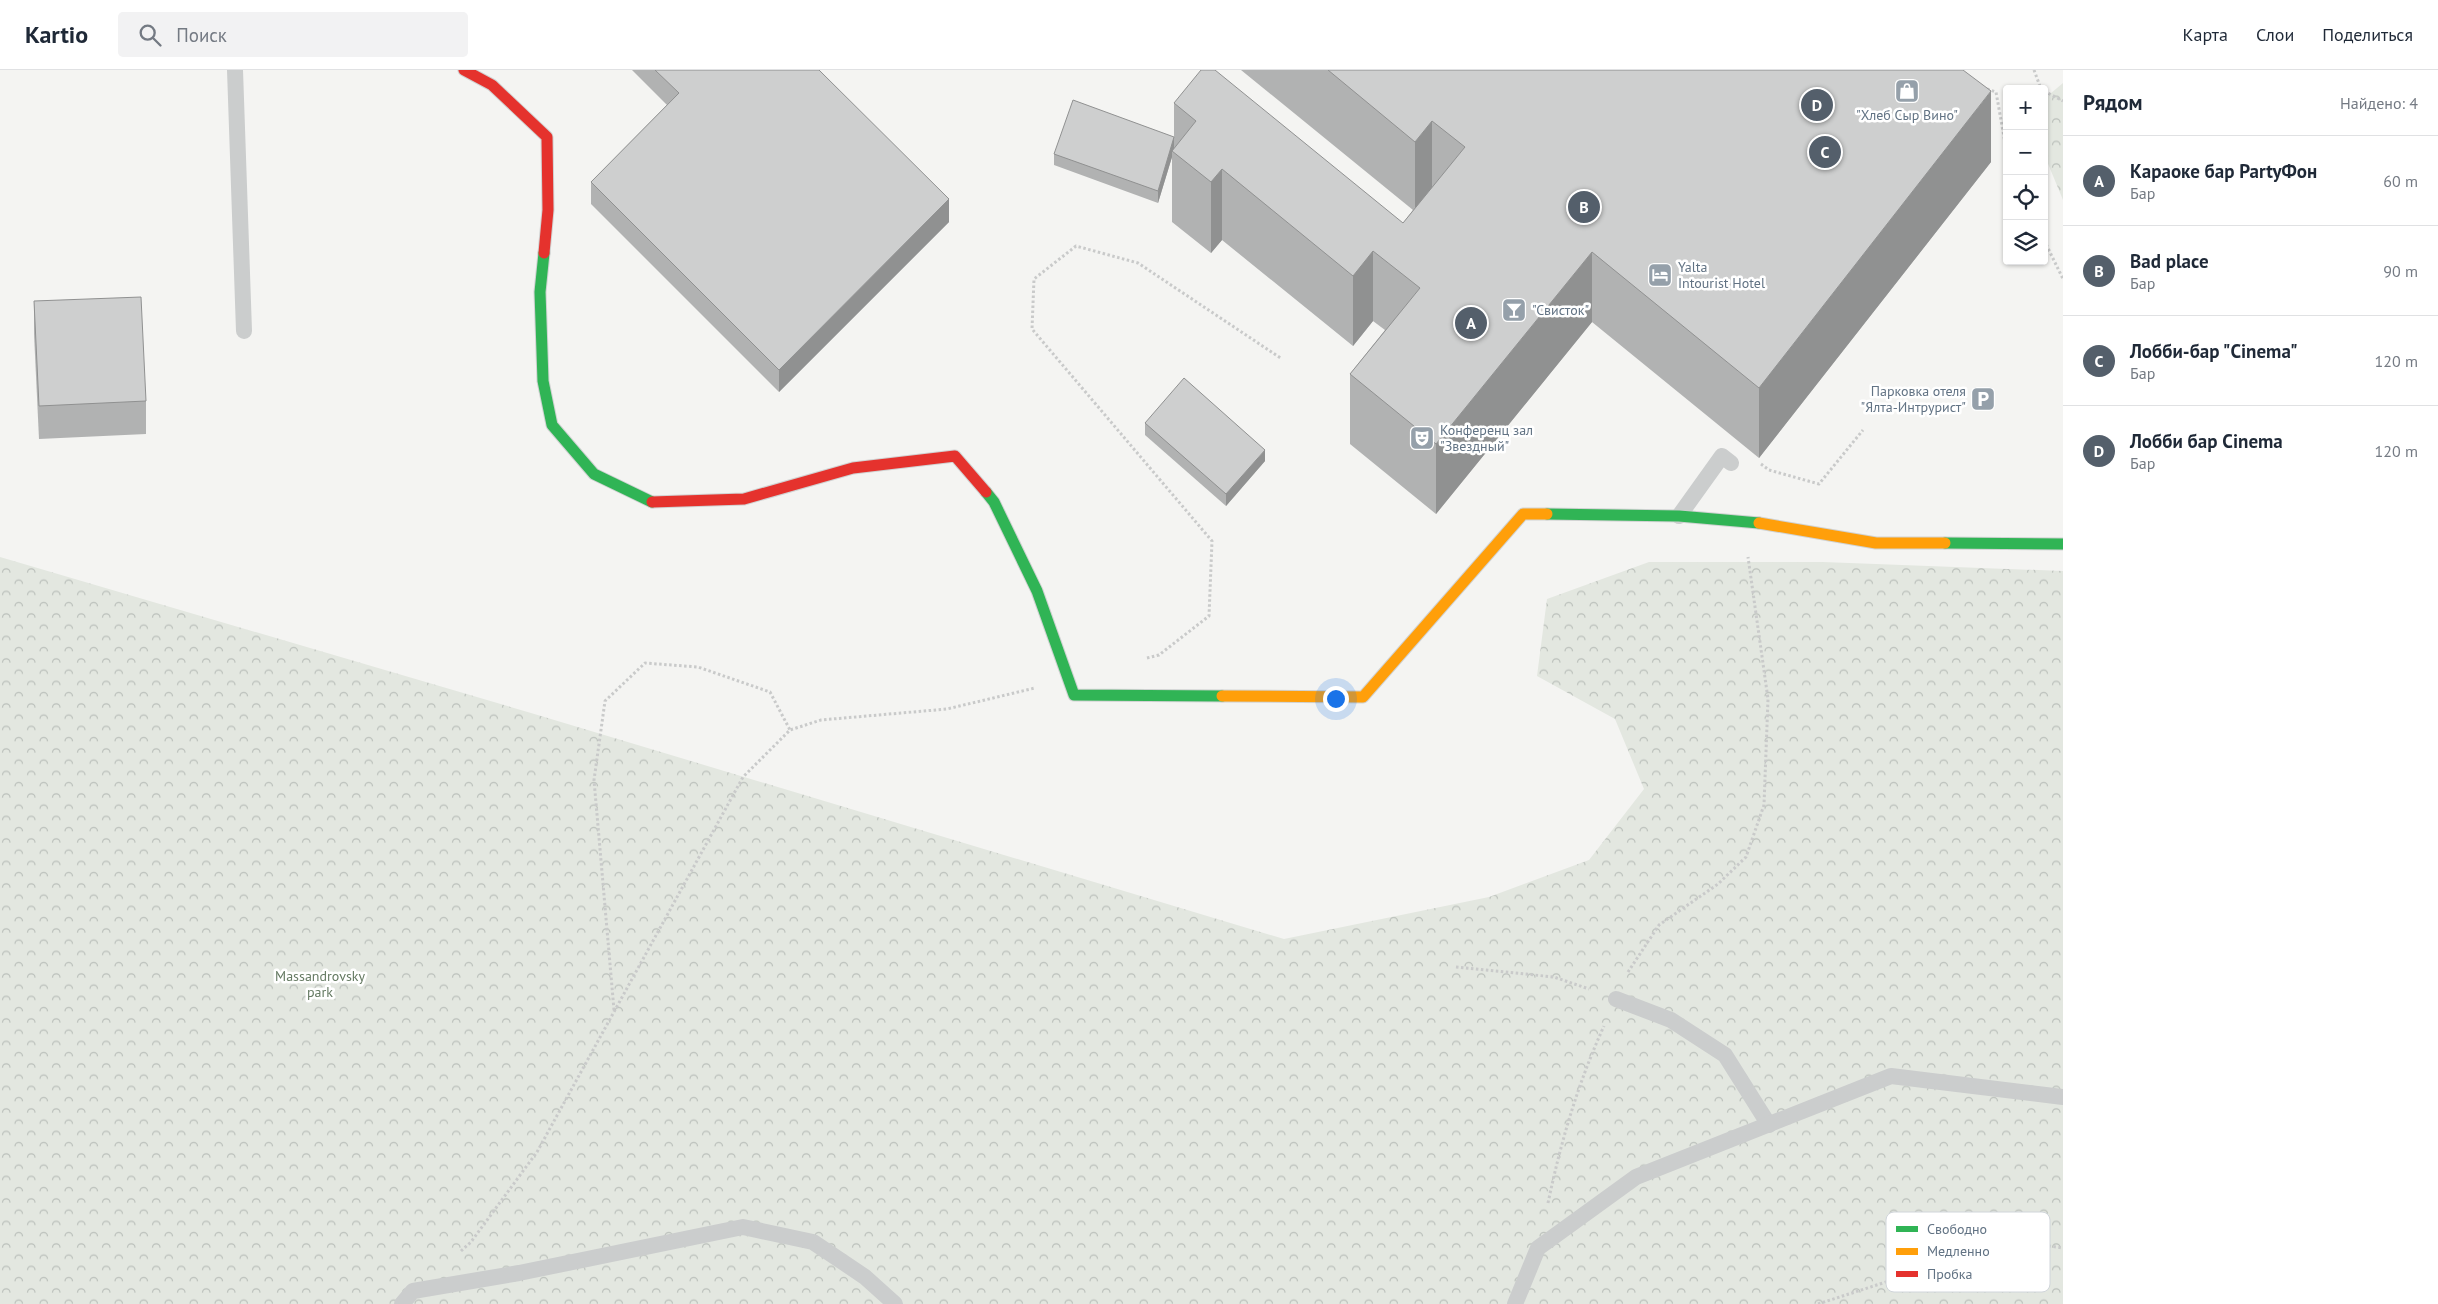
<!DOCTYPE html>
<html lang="ru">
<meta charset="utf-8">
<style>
:root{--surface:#fff;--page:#f2f2f3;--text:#1f2937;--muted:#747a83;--line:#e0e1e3;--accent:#545f6b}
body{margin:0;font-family:"PT Sans",sans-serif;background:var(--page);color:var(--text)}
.controls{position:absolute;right:15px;top:15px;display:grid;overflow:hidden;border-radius:5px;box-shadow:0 1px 4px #0004}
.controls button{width:45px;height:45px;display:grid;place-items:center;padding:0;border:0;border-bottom:1px solid var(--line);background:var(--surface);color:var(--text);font:25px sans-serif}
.you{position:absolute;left:1335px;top:628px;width:18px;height:18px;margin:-12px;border:4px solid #fff;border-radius:50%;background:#1a73e8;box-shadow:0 0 0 8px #1a73e833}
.badge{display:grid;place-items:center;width:32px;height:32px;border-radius:50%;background:var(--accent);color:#fff;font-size:16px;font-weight:700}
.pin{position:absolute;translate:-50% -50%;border:2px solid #fff;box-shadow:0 1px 5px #0006}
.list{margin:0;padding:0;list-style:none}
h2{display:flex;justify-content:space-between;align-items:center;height:65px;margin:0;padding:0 20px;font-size:21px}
h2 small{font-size:16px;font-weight:400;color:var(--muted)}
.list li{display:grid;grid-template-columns:32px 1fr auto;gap:15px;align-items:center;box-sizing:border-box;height:90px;padding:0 20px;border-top:1px solid var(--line)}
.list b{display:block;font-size:19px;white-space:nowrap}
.list p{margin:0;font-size:16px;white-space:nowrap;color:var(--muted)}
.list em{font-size:16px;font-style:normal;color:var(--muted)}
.icon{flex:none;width:28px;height:28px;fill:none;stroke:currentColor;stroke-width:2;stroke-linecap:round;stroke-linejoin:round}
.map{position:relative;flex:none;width:2063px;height:1234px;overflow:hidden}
header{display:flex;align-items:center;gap:30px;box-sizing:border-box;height:70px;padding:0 25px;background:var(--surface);border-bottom:1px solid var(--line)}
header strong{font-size:24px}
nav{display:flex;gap:28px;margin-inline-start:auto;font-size:18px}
.search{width:350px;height:45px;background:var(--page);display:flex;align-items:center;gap:12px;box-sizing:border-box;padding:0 18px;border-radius:5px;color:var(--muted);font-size:19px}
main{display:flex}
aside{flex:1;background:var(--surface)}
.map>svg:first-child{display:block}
.forest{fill:url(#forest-crowns)}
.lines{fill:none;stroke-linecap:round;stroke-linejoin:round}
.fast-casing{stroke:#d0d2d2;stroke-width:13}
.slow-casing{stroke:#d0d2d2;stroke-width:13}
.jam-casing{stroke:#d0d2d2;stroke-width:13}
.path{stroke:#c9caca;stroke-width:3;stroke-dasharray:2.5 2.5;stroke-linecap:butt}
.lane{stroke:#cbcdcd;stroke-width:16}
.fast{stroke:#30b455;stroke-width:11}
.slow{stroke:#ff9f0a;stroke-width:11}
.jam{stroke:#e5322d;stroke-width:11}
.wall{fill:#b1b2b2}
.shaded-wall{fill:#909191}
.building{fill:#cecfcf;stroke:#909191}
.labels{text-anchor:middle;stroke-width:5;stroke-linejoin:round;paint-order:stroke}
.poi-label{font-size:14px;fill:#627384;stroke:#fff;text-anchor:start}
.park-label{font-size:14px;fill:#657a62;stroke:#fff}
.key{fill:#fff;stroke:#d0d5da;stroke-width:1}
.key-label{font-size:14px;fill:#627384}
</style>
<header>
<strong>Kartio</strong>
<div class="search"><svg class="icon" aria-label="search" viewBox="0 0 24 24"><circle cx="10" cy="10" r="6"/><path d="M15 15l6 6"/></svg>Поиск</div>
<nav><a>Карта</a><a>Слои</a><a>Поделиться</a></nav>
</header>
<main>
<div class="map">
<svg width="2063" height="1234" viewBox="0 0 2063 1234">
<defs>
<pattern id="forest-crowns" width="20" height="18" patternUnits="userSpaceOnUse" patternTransform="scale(1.25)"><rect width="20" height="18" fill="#e3e7e0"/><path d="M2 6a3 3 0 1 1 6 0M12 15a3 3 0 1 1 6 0" fill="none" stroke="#bbc0bb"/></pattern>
</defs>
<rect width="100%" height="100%" fill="#f4f4f2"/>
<g class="forest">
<polygon points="2063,13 2063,130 2044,84 2044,29"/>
<polygon points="0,487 531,643 1284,869 1489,827 1589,790 1644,719 1615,649 1537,606 1547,529 1649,492 1823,492 2063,501 2063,1234 0,1234"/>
</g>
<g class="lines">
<defs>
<g id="fast">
<polyline points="544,183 540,222 543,311 552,355 594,404 652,432"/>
<polyline points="986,422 994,432 1037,521 1074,625 1222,626"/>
<polyline points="1547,444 1679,446 1759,453"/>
<polyline points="1945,473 2063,474"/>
</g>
<g id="slow">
<polyline points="1759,453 1876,473 1945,473"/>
<polyline points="1222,626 1363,627 1523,444 1547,444"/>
</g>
<g id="jam">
<polyline points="464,0 492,15 547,67 548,140 544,183"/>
<polyline points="652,432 744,429 853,398 955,386 986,422"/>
</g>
</defs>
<use href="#fast" class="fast-casing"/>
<use href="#slow" class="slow-casing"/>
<use href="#jam" class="jam-casing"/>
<g class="path">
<polyline points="2034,0 2041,19"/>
<polyline points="1987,19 1996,22 2007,84"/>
<polyline points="2044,21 2063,31"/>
<polyline points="2044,170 2063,209"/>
<polyline points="1761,394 1769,400 1819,414 1863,360"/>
<polyline points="1147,588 1159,585 1209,546 1212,471 1032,259 1034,209 1076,176 1138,193 1282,289"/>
<polyline points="1456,897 1554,907 1589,919"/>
<polyline points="1628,902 1659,855 1718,814 1746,787 1764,735 1768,629 1748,487"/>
<polyline points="614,940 594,710 605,631 645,593 698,597 770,622 790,660"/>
<path d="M1548,1133C1561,1071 1578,1013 1604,956"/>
<polyline points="461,1181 471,1172 537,1082 743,707 790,660 821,650 947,639 1035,618"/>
<polyline points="1818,1234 1957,1189 2023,1172 2063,1178"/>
</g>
<g class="lane">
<polyline points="235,0 244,261"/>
<polyline points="1679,446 1722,386 1731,393"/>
<polyline points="1616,929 1671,950 1725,985 1769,1055"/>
<polyline points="402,1234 413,1221 519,1203 743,1157 813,1172 865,1207 895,1234"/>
<polyline points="1515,1234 1538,1178 1636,1107 1891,1006 2063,1027"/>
</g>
<use href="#fast" class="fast"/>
<use href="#slow" class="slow"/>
<use href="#jam" class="jam"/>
</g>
<g class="wall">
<polygon points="632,0 819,0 949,152 779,322 591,134 591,112 667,35"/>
<polygon points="1241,0 1963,0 1991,92 1759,388 1592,252 1436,444 1350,374 1350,304 1385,260 1373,251 1353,276 1222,170 1211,183 1172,152 1172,87 1158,133 1054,95 1054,84 1174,67 1174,33 1403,153 1413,140"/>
<polygon points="34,231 146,331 146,364 39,369 34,264"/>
<polygon points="1145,353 1265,391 1226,436 1145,365"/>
</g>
<g class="shaded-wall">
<polygon points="1991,21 1991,92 1759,388 1759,318"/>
<polygon points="1432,51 1432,121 1415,142 1415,72"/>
<polygon points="1174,67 1174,79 1172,81 1172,87 1158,133 1158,121"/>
<polygon points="1222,99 1222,170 1211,183 1211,112"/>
<polygon points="949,129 949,152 779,322 779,300"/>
<polygon points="1373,181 1373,251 1353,276 1353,206"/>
<polygon points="1592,182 1592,252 1436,444 1436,374"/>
<polygon points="1265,380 1265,391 1226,436 1226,424"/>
</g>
<g class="building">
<polygon points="655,0 819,0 949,129 779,300 591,112 679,23"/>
<polygon points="1201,0 1215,0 1403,153 1465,77 1432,51 1415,72 1328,0 1963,0 1991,21 1759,318 1592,182 1436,374 1350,304 1420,218 1373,181 1353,206 1222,99 1211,112 1172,81 1196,51 1174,33"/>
<polygon points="1073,30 1174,67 1158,121 1054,84"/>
<polygon points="141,227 146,331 39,336 34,231"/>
<polygon points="1184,308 1265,380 1226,424 1145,353"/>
</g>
<defs>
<symbol id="shop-square" viewBox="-11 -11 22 22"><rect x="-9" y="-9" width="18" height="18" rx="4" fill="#95a0aa" stroke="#fff"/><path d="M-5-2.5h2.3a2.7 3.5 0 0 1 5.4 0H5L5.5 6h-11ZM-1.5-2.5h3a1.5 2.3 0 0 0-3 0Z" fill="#fff"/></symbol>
<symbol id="hotel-square" viewBox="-11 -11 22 22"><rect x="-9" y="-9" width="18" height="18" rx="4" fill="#95a0aa" stroke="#fff"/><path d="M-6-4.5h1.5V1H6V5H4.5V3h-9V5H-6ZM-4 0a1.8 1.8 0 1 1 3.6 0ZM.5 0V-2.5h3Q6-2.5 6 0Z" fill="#fff"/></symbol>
<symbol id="bar-square" viewBox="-11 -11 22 22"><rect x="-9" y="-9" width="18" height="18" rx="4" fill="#95a0aa" stroke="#fff"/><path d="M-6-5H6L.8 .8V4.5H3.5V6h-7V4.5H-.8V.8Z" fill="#fff"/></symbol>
<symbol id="parking-square" viewBox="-11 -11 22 22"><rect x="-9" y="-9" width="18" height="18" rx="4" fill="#95a0aa" stroke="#fff"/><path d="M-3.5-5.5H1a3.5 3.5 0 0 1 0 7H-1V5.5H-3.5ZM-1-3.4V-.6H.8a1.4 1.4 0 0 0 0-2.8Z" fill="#fff"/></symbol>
<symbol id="theatre-square" viewBox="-11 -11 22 22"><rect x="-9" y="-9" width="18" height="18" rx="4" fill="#95a0aa" stroke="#fff"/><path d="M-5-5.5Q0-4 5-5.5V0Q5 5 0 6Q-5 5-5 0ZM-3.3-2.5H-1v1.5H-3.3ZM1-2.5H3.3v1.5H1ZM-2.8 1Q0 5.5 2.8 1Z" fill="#fff"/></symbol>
</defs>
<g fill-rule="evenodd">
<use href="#shop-square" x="1893" y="7" width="28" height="28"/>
<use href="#hotel-square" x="1646" y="191" width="28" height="28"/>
<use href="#bar-square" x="1500" y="226" width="28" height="28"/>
<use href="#parking-square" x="1969" y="315" width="28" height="28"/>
<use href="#theatre-square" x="1408" y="354" width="28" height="28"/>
</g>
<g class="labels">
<g class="poi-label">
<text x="1907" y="50" text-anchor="middle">"Хлеб Сыр Вино"</text>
<text x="1678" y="202">Yalta<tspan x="1678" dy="16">Intourist Hotel</tspan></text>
<text x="1532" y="245">"Свисток"</text>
<text x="1966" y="326" text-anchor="end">Парковка отеля<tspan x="1966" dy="16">"Ялта-Интрурист"</tspan></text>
<text x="1440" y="365">Конференц зал<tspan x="1440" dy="16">"Звездный"</tspan></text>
</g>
<g class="park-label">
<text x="320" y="911">Massandrovsky<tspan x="320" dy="16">park</tspan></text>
</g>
</g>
<rect x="1886" y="1142" width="164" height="80" rx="8" class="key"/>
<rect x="1896" y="1156" width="22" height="6" fill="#30b455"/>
<rect x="1896" y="1178" width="22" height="7" fill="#ff9f0a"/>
<rect x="1896" y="1201" width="22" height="6" fill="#e5322d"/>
<g class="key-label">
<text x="1927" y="1164">Свободно</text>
<text x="1927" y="1186">Медленно</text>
<text x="1927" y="1209">Пробка</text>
</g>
</svg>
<div class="controls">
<button>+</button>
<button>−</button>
<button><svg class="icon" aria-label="locate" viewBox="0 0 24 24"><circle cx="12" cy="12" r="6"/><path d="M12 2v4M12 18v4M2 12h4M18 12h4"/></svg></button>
<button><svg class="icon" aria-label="layers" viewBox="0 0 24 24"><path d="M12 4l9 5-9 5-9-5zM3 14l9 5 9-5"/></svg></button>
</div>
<div class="you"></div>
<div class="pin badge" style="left:1471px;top:253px">A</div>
<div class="pin badge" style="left:1584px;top:137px">B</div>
<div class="pin badge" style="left:1825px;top:82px">C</div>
<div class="pin badge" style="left:1817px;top:35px">D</div>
</div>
<aside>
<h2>Рядом<small>Найдено: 4</small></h2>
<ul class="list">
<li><span class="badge">A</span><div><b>Караоке бар PartyФон</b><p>Бар</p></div><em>60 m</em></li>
<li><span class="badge">B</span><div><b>Bad place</b><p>Бар</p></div><em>90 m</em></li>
<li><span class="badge">C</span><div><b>Лобби-бар &quot;Cinema&quot;</b><p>Бар</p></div><em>120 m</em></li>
<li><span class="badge">D</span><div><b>Лобби бар Cinema</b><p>Бар</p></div><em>120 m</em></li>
</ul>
</aside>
</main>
